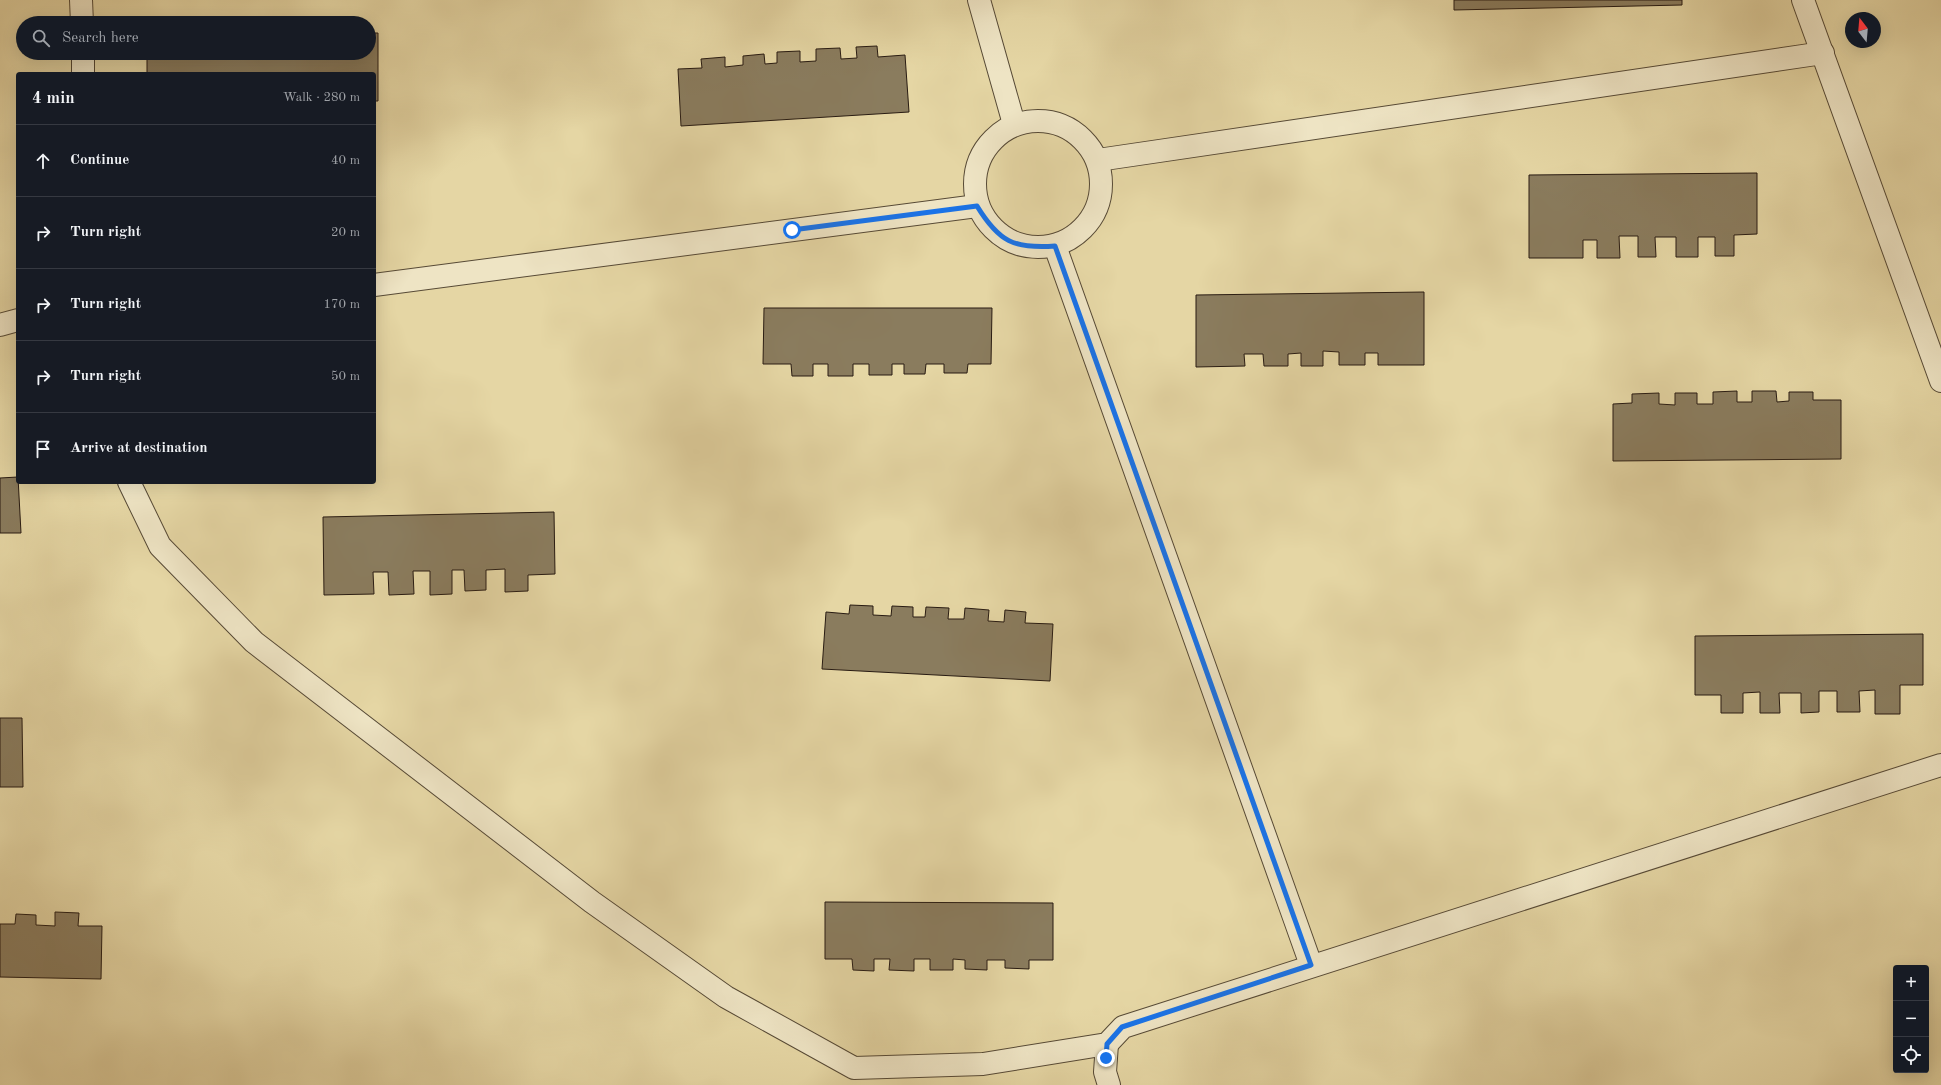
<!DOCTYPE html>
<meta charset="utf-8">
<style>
:root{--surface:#171b24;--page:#20242c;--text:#f1f3f6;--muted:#9ea1a6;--line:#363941}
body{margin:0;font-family:"Old Standard TT",serif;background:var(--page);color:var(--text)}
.controls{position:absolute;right:12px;bottom:12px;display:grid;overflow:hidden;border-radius:4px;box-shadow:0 4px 16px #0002}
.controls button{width:36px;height:36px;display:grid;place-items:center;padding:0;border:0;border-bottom:1px solid var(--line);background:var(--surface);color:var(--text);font:20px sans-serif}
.compass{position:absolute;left:1845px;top:12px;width:36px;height:36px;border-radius:50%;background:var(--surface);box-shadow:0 4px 16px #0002;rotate:344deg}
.stop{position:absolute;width:12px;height:12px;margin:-9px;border:3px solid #1a73e8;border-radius:50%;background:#fff}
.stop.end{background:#1a73e8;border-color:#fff;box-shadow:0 1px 4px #0008}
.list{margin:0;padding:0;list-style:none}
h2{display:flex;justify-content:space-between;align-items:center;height:52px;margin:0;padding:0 16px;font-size:17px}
h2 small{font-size:13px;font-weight:400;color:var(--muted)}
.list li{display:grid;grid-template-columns:26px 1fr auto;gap:12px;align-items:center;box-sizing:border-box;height:72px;padding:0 16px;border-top:1px solid var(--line)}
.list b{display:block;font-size:15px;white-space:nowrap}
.list em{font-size:13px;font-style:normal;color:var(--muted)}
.icon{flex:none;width:22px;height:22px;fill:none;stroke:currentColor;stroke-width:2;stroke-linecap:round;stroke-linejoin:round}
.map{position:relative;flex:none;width:1941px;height:1085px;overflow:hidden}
.search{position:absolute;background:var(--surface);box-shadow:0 4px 16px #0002;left:16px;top:16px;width:360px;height:44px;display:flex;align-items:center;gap:10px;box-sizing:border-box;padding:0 14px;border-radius:22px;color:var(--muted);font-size:15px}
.panel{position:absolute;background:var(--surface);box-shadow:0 4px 16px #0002;left:16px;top:72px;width:360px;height:412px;border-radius:4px}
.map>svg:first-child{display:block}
.building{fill:#8a7c5e;stroke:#281b12}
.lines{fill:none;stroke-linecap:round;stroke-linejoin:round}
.street-casing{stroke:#574a36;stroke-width:24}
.street{stroke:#eee4c4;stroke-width:22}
.route{stroke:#1a73e8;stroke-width:5}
</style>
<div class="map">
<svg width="1941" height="1085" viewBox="0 0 1941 1085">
<rect width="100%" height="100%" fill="#e5d6a4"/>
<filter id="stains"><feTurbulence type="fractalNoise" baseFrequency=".005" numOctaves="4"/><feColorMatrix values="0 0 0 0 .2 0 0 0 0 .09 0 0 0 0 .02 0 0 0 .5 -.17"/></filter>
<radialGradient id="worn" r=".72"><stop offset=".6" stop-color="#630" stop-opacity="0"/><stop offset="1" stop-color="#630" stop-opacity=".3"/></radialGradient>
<g class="building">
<polygon points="1454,0 1682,0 1682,5 1454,10"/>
<polygon points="369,33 378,33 378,101 374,101 374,74 147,74 147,53 369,53"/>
<polygon points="877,46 878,57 905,55 909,112 681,126 678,69 702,68 701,59 725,57 725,67 743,65 743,56 764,54 765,64 777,63 777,52 800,51 800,62 816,61 816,49 840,48 841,59 857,58 856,47"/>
<polygon points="1757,173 1757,234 1734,235 1734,256 1715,256 1715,237 1698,237 1698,257 1676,257 1676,237 1655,237 1656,257 1638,257 1638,236 1619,236 1620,258 1597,258 1597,240 1583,240 1583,258 1529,258 1529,175"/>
<polygon points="1424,292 1424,365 1378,365 1378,353 1365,353 1365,365 1339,365 1339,352 1323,351 1323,366 1301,366 1301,353 1288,354 1288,366 1264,366 1263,354 1244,354 1245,366 1196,367 1196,295"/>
<polygon points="764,308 992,308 991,364 968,364 967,373 944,373 944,364 926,364 925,374 904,374 904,364 892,364 892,375 869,375 869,364 853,364 853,376 828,376 828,364 813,364 813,376 792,376 791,364 763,364"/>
<polygon points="1737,391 1737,402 1752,402 1752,391 1776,391 1777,402 1789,401 1789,392 1813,392 1813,400 1841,400 1841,459 1613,461 1613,404 1632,403 1632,394 1659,393 1659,404 1675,405 1675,393 1697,393 1697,404 1713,404 1713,392"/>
<polygon points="18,477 21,533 0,533 0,478"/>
<polygon points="554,512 555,574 528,575 528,591 505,592 505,569 486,570 486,590 465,591 464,570 452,570 452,594 430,595 430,571 413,571 414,594 389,595 388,572 373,572 374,594 324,595 323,517"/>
<polygon points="850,605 873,606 873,615 891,616 892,606 913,607 913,617 925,617 926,607 949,608 948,619 964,619 965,608 989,610 988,621 1004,622 1005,610 1026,612 1025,623 1053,624 1050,681 822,669 826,612 849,614"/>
<polygon points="1923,634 1923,685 1900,685 1900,714 1875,714 1875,690 1859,691 1860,712 1837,712 1837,691 1819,691 1819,712 1801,713 1801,693 1779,693 1780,713 1760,713 1760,692 1743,693 1743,713 1721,713 1721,695 1695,695 1695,636"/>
<polygon points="0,718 22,718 23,787 0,787"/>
<polygon points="825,902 1053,903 1053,960 1029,960 1029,969 1005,968 1005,960 987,960 987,970 965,969 965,960 953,959 953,970 930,970 930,959 914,959 914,971 889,970 890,959 874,959 874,971 853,970 852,959 825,959"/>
<polygon points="55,912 79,913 78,926 102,926 101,979 0,977 0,924 15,924 16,914 36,915 36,925 55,926"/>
</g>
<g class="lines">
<defs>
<g id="street">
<polyline points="81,0 82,23"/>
<polyline points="979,0 1014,124"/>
<polyline points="1803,0 1941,381"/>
<polyline points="83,53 83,74"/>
<circle cx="1038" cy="184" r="63"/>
<polyline points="1098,160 1823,53"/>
<polyline points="1055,246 1311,965"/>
<polyline points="374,285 977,206"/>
<polyline points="0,325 18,320"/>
<polyline points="129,482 160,546 254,642 592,902 726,997 854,1068 983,1064 1107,1044 1123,1027 1941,765"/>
<polyline points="1107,1044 1105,1072 1109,1085"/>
</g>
</defs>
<use href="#street" class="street-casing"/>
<use href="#street" class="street"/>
</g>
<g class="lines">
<path class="route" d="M792,230L977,206C999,242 1014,249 1055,246L1311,965L1122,1027L1107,1044L1106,1058"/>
</g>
<rect width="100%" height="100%" filter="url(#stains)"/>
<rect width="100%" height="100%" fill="url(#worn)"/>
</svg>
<div class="controls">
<button>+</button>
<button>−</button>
<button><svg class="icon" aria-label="locate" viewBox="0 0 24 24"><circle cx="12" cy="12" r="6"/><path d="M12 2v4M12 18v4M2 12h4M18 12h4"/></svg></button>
</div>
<svg class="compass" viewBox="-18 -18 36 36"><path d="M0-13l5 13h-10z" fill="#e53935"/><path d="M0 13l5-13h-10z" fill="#9ea1a6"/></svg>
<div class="stop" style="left:792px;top:230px"></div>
<div class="stop end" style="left:1106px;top:1058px"></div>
<div class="search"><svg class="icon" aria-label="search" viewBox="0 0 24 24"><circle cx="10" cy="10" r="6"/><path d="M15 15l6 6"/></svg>Search here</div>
<section class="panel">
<h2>4 min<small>Walk · 280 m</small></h2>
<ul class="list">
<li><svg class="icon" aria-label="ahead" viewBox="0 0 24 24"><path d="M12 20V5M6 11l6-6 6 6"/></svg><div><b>Continue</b></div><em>40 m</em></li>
<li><svg class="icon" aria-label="right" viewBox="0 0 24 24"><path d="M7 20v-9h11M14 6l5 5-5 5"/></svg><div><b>Turn right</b></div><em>20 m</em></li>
<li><svg class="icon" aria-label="right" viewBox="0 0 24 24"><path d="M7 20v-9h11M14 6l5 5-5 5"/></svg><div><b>Turn right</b></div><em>170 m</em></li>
<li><svg class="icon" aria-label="right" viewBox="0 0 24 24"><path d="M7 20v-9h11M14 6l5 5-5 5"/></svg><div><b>Turn right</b></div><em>50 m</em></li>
<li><svg class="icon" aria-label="arrive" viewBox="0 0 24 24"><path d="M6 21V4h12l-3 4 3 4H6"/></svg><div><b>Arrive at destination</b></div></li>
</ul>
</section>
</div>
